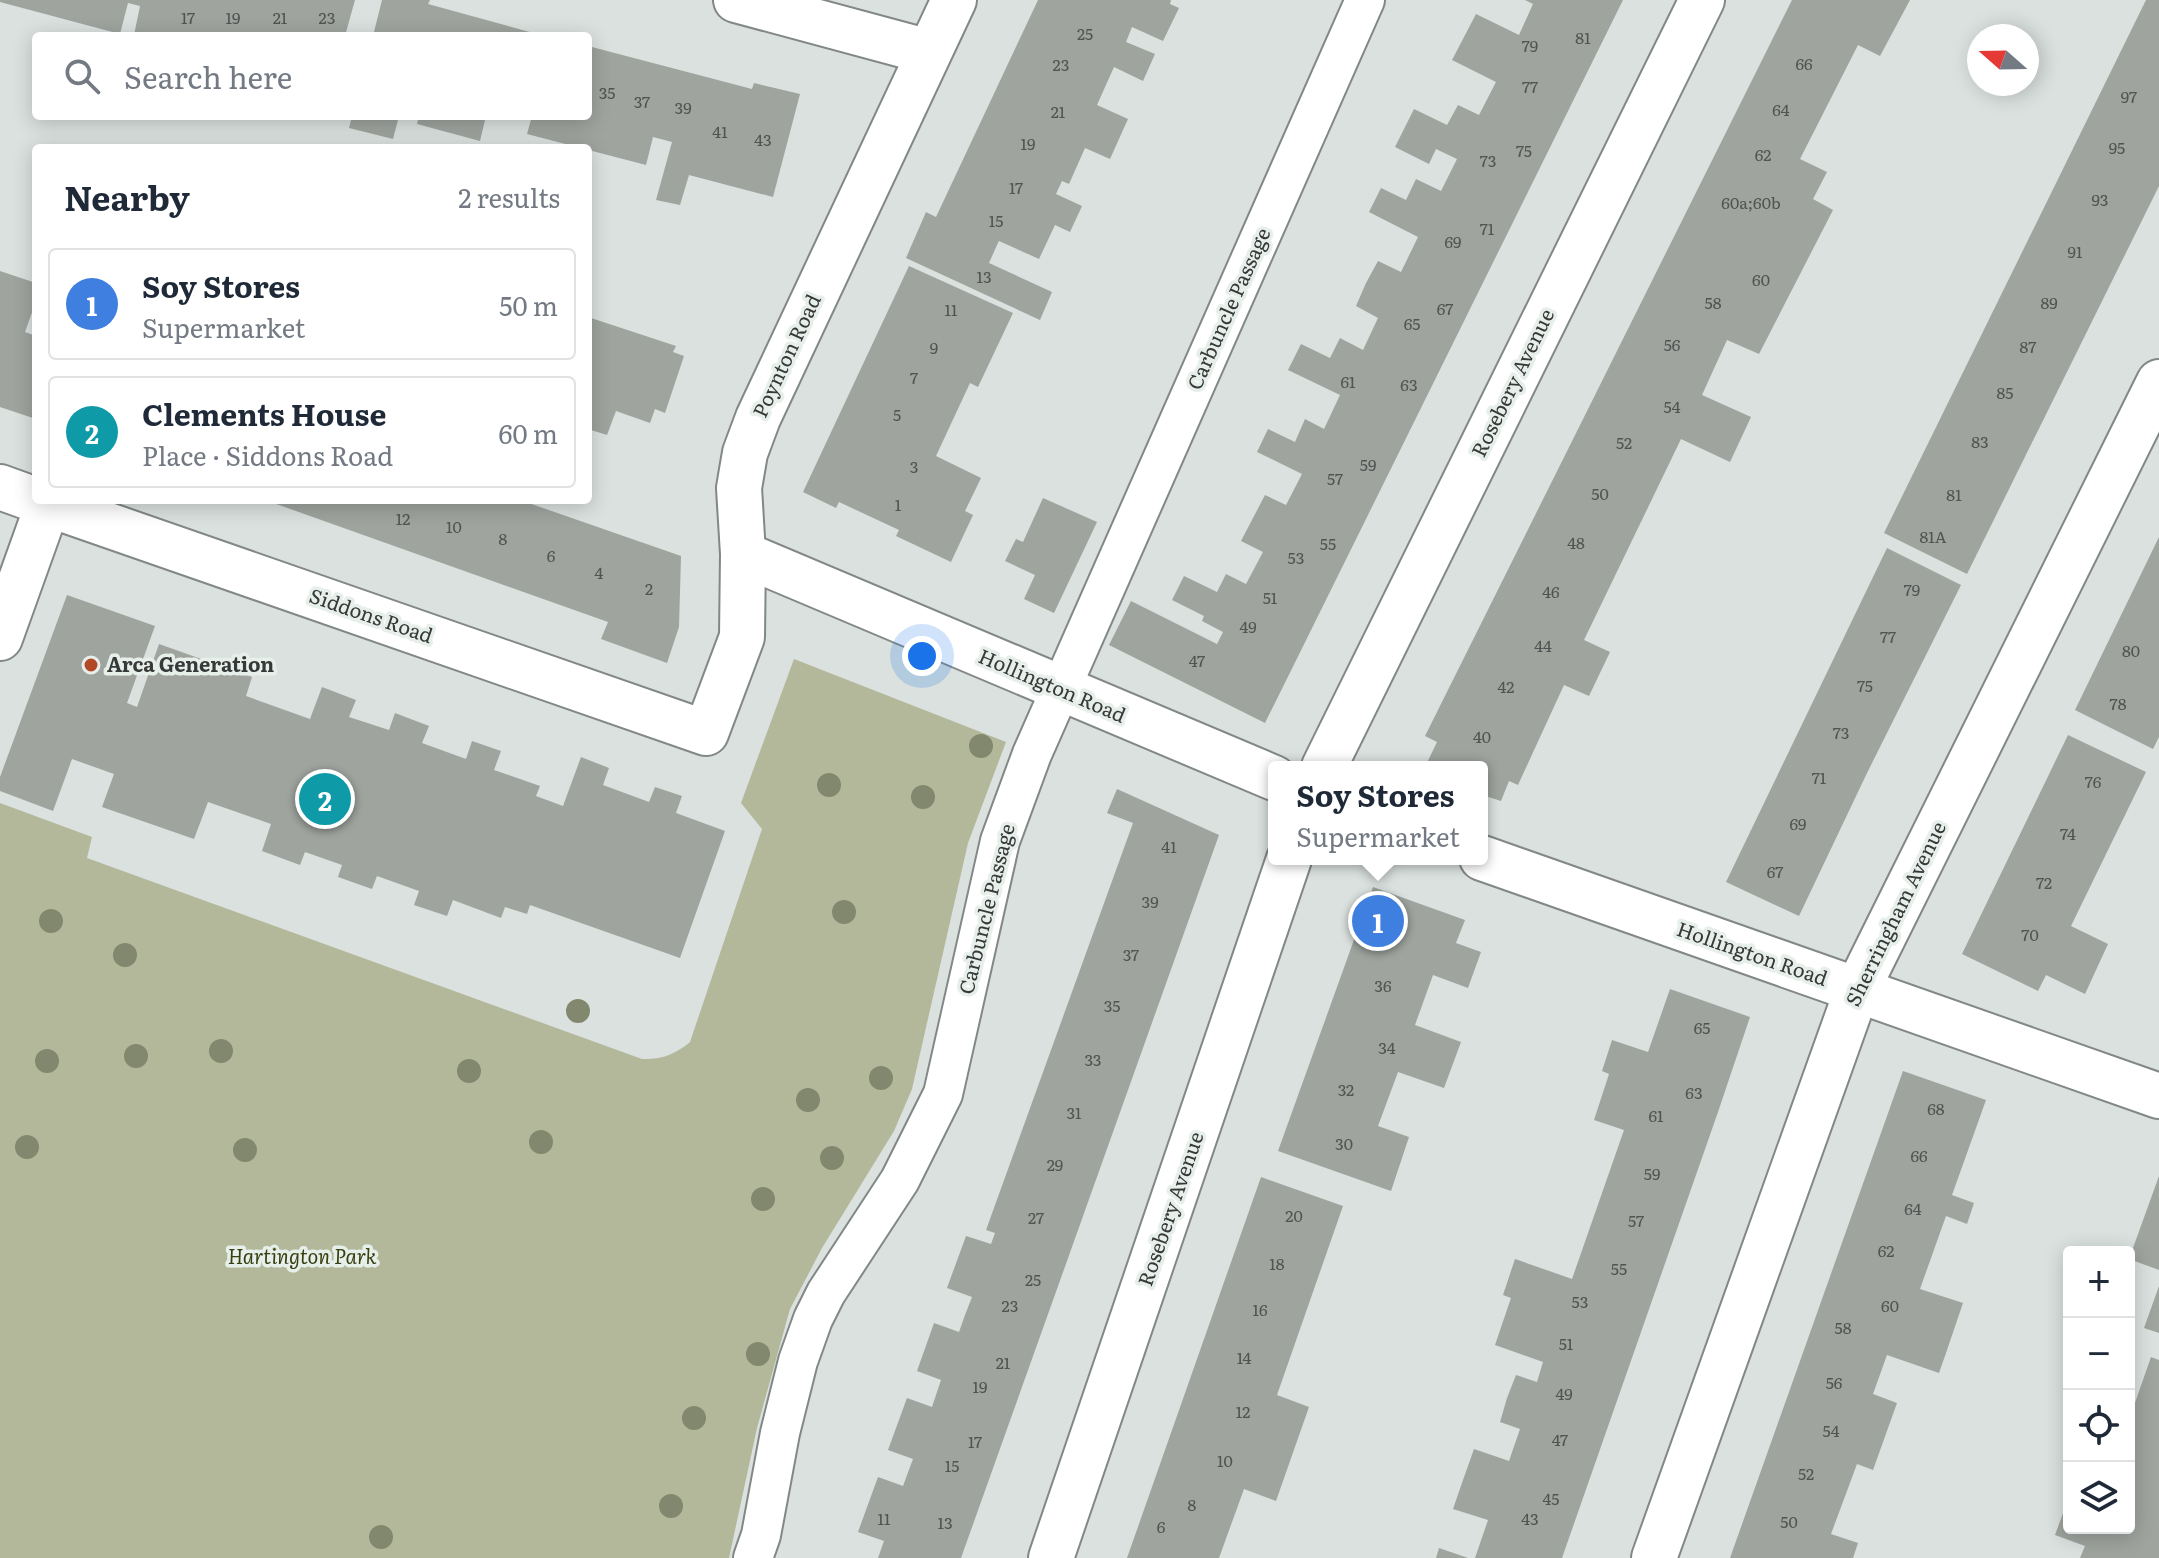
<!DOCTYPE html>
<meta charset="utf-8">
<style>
:root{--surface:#fff;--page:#f6f6f7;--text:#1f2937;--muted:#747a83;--line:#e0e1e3;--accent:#d93025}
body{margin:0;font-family:Literata,serif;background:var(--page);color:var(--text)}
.controls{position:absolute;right:24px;bottom:24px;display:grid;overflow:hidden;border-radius:8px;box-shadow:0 4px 20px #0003}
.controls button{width:72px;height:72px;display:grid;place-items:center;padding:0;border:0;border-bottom:2px solid var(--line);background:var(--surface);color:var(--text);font:40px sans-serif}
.compass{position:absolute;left:1967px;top:24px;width:72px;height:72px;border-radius:50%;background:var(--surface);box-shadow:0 4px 20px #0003;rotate:290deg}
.you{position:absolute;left:922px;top:656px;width:28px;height:28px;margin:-20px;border:6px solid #fff;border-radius:50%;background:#1a73e8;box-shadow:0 0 0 12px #1a73e833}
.badge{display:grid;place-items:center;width:52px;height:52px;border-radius:50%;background:var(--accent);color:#fff;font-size:26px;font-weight:700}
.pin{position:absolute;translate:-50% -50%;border:4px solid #fff;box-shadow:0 2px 8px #0006}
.popup{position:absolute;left:1268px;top:761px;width:220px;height:104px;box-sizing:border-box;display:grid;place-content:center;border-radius:8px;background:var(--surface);filter:drop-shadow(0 2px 6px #0005);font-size:26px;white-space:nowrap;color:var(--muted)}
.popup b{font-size:30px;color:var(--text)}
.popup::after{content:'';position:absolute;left:50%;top:100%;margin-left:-16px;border:16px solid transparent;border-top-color:var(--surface)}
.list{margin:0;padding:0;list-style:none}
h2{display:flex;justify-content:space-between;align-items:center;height:104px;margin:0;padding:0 32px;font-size:34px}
h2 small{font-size:26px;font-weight:400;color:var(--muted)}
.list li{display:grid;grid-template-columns:52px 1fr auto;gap:24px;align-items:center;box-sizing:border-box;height:112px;margin:0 16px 16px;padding:0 16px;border:2px solid var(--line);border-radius:8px}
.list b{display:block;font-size:30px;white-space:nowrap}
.list p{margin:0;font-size:26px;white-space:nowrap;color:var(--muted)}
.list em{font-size:26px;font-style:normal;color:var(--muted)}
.icon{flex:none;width:44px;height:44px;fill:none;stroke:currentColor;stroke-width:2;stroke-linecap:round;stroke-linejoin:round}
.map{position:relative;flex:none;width:2159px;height:1558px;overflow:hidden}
.search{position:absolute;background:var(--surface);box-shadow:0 4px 20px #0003;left:32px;top:32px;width:560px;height:88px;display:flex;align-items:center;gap:20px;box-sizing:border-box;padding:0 28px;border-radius:8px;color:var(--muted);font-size:30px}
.panel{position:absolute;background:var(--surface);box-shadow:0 4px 20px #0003;left:32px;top:144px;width:560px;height:360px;border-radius:8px}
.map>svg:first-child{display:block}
.green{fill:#b3b89b}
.building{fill:#9fa49f}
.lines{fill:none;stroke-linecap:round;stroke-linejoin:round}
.pedestrian-casing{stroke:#818885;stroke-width:42}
.minor-casing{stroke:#818885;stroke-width:48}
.pedestrian{stroke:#fff;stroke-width:38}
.minor{stroke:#fff;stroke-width:44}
.tree{fill:#81886d}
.poi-dot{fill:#b14927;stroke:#e7efeb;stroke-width:3}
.labels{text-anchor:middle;stroke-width:7;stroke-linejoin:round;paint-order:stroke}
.number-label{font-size:16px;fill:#505452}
.street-label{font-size:20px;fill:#363938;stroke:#e7efeb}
.poi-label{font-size:20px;font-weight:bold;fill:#363938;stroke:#e7efeb;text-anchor:start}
.park-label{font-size:20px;font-style:italic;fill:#393f10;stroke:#e7efeb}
</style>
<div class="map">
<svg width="2159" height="1558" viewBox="0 0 2159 1558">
<rect width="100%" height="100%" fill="#dae1de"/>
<path class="green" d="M794,659L1006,742L968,843L912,1089L894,1131L822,1248L790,1309L757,1428L729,1558H0V803L92,837L87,858L642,1059C661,1060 676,1054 690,1042L762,829L741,803Z"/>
<g class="building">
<polygon points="0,0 355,0 345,36 137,36 134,35 140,6 128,3 120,34 0,2"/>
<polygon points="382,0 430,0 428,4 544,36 373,36"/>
<polygon points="1038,0 1171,0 1170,4 1179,8 1163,41 1132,27 1126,42 1155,54 1143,81 1114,67 1097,105 1128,119 1110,159 1085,148 1069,184 1062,181 1056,194 1082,206 1070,232 1055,225 1039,259 999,241 997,245 989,263 1052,292 1040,320 906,258 926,212 936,217"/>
<polygon points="1525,0 1623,0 1265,723 1109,645 1131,601 1217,644 1223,632 1202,621 1204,616 1172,600 1184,576 1217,592 1226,574 1246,584 1263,552 1241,541 1265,495 1286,505 1302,474 1257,452 1268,429 1295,442 1305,419 1324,429 1340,395 1288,370 1301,344 1330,358 1340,338 1363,350 1378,318 1356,306 1366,283 1378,261 1401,272 1418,237 1369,212 1381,188 1406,200 1416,179 1441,191 1457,159 1436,149 1429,164 1395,147 1414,109 1447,125 1458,105 1479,115 1496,82 1452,60 1476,14 1519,35 1533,4"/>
<polygon points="1792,0 1910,0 1880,56 1858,45 1800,159 1827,172 1813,199 1833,210 1759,354 1727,340 1702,395 1751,417 1730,462 1681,439 1584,640 1610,652 1589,696 1564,685 1518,785 1509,781 1501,801 1482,795 1482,767 1425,767 1437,742 1425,736"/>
<polygon points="2146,0 2159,0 2159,186 1967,574 1884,533"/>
<polygon points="588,46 752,89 754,83 800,94 773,197 689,175 680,205 656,200 672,142 653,137 646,165 527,134 532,116 588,116"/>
<polygon points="352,116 399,116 393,139 349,128"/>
<polygon points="419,116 486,116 480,141 417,124"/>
<polygon points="909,266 1013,313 978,387 970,383 936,456 981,478 965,511 973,515 951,562 896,536 899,530 839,502 836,508 803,492"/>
<polygon points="0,271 36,283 36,301 25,332 36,336 36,419 0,407"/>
<polygon points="588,317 676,346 673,352 684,356 665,413 655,409 650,423 616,411 607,435 588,429"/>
<polygon points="1043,498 1097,522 1054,613 1024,599 1035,575 1005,561 1016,539 1023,542"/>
<polygon points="265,500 520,500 681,556 679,627 667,663 601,639 608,622"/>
<polygon points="2159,537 2159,737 2153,749 2075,710"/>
<polygon points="1887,548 1961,585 1867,773 1799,916 1726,882"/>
<polygon points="67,595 155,626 127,703 137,707 159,644 252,677 246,696 310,719 322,687 356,700 349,717 389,730 395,713 429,726 422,743 466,759 472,741 501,751 494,770 540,786 536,796 563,806 581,757 609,768 603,785 649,802 655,787 682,796 676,813 725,831 680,958 530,905 527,914 505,907 501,918 453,900 447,916 414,905 419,891 377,876 372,889 338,877 342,865 305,852 300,865 262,851 271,824 208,802 194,839 102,807 114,774 72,759 53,811 0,791 0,777"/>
<polygon points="2068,735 2146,772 2071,926 2108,944 2085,994 2046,975 2038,991 1962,954"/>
<polygon points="1117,789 1219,835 961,1558 878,1558 884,1541 858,1532 878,1477 903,1486 913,1459 888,1450 907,1398 932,1407 941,1380 917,1371 934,1323 959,1332 965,1315 972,1297 947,1288 966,1236 991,1244 995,1233 986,1230 1133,823 1107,813"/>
<polygon points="1373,887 1465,920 1456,943 1481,952 1468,988 1433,975 1415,1025 1461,1042 1444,1088 1398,1072 1378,1126 1409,1137 1391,1191 1278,1151"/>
<polygon points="1670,989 1750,1017 1718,1112 1562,1558 1475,1558 1488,1520 1453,1509 1463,1480 1474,1449 1509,1461 1520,1429 1500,1422 1507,1398 1516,1375 1537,1382 1543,1362 1495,1345 1511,1298 1503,1295 1515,1259 1572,1279 1624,1130 1594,1120 1609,1074 1602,1071 1612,1040 1648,1052"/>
<polygon points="1903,1071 1986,1100 1952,1195 1974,1203 1967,1224 1946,1216 1920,1289 1963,1303 1946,1353 1939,1373 1887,1355 1873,1394 1897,1403 1873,1470 1857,1464 1831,1534 1858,1543 1853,1558 1730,1558"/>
<polygon points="2159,1176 2159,1270 2129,1259"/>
<polygon points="1261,1177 1343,1206 1277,1395 1309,1407 1276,1501 1244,1489 1219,1558 1127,1558"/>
<polygon points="2159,1286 2159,1333 2144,1328"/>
<polygon points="2151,1357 2159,1360 2159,1558 2080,1558 2085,1546 2055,1535 2069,1497 2069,1528 2129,1528 2129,1420"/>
<polygon points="1439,1548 1468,1558 1436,1558"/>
</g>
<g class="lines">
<defs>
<polyline id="pedestrian" points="753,1558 761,1535 780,1433 798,1361 813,1319 826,1293 900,1180 943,1094 1000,841 1032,754 1365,0"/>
<g id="minor">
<polyline points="736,0 929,52"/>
<polyline points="0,487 36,500"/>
<polyline points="36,500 706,733 742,637 743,554 739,488 745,453 758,418 954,0"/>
<polyline points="743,554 1274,778"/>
<polyline points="0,638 48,504"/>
<polyline points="1324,767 1702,0"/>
<polyline points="1482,858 2159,1096"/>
<polyline points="1051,1558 1289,859"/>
<polyline points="1654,1558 1857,990 2159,382"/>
</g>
</defs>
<use href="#pedestrian" class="pedestrian-casing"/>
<use href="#minor" class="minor-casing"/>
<use href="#pedestrian" class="pedestrian"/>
<use href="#minor" class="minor"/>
</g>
<g class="tree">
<circle cx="981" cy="746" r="12"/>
<circle cx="829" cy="785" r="12"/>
<circle cx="923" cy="797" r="12"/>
<circle cx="844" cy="912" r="12"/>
<circle cx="51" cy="921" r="12"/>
<circle cx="125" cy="955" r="12"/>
<circle cx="578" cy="1011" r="12"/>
<circle cx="221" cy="1051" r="12"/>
<circle cx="136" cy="1056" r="12"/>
<circle cx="47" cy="1061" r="12"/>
<circle cx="469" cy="1071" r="12"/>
<circle cx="881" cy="1078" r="12"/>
<circle cx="808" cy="1100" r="12"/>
<circle cx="541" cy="1142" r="12"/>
<circle cx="27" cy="1147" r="12"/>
<circle cx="245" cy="1150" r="12"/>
<circle cx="832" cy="1158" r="12"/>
<circle cx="763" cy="1199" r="12"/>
<circle cx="758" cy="1354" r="12"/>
<circle cx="694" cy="1418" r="12"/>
<circle cx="671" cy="1506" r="12"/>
<circle cx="381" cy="1537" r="12"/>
</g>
<circle class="poi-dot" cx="91" cy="665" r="8"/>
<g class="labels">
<g class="number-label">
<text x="188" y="24">17</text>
<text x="233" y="24">19</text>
<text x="280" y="24">21</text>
<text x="327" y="24">23</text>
<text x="1085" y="40">25</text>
<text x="1583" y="44">81</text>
<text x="1530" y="52">79</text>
<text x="1804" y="70">66</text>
<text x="1061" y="71">23</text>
<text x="1530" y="93">77</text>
<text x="607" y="99">35</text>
<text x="2129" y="103">97</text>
<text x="642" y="108">37</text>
<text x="683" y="114">39</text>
<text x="1781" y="116">64</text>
<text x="1058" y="118">21</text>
<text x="720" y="138">41</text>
<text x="763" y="146">43</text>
<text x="1028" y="150">19</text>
<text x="2117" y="154">95</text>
<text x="1524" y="157">75</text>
<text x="1763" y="161">62</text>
<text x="1488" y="167">73</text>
<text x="1016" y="194">17</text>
<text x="2100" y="206">93</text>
<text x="1751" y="209">60a;60b</text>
<text x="996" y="227">15</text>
<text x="1487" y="235">71</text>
<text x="1453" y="248">69</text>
<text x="2075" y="258">91</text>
<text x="984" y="283">13</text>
<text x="1761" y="286">60</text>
<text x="1713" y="309">58</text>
<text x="2049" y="309">89</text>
<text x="1445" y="315">67</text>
<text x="951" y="316">11</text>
<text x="1412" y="330">65</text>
<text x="1672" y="351">56</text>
<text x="2028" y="353">87</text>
<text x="934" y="354">9</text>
<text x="914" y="384">7</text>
<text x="1348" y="388">61</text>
<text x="1409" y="391">63</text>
<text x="2005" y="399">85</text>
<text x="1672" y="413">54</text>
<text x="897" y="421">5</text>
<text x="1980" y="448">83</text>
<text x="1624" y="449">52</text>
<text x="1368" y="471">59</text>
<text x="914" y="473">3</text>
<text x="1335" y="485">57</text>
<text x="1600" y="500">50</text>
<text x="1954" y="501">81</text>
<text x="898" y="511">1</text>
<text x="403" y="525">12</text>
<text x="454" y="533">10</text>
<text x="1933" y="543">81A</text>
<text x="503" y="545">8</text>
<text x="1576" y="549">48</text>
<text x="1328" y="550">55</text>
<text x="551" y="562">6</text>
<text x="1296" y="564">53</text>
<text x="599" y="579">4</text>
<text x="649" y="595">2</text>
<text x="1912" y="596">79</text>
<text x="1551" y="598">46</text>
<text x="1270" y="604">51</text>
<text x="1248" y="633">49</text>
<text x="1888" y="643">77</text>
<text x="1543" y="652">44</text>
<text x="2131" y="657">80</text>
<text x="1197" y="667">47</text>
<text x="1865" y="692">75</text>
<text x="1506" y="693">42</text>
<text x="2118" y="710">78</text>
<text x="1841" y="739">73</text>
<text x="1482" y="743">40</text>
<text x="1819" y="784">71</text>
<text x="2093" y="788">76</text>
<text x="1798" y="830">69</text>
<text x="2068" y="840">74</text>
<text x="1169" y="853">41</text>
<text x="1775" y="878">67</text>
<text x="2044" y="889">72</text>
<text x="1150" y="908">39</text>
<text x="2030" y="941">70</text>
<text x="1131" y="961">37</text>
<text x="1383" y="992">36</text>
<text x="1112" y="1012">35</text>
<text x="1702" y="1034">65</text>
<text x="1387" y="1054">34</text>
<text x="1093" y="1066">33</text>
<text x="1346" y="1096">32</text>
<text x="1694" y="1099">63</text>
<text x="1936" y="1115">68</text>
<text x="1074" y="1119">31</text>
<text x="1656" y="1122">61</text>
<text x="1344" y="1150">30</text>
<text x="1919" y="1162">66</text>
<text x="1055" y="1171">29</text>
<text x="1652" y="1180">59</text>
<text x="1913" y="1215">64</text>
<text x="1294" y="1222">20</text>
<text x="1036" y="1224">27</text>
<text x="1636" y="1227">57</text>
<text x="1886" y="1257">62</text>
<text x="1277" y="1270">18</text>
<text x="1619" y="1275">55</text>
<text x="1033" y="1286">25</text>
<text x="1580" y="1308">53</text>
<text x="1010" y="1312">23</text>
<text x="1890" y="1312">60</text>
<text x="1260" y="1316">16</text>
<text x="1843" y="1334">58</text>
<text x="1566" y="1350">51</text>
<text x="1244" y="1364">14</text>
<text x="1003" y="1369">21</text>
<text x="1834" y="1389">56</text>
<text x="980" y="1393">19</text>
<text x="1564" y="1400">49</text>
<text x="1243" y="1418">12</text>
<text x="1831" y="1437">54</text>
<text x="1560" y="1446">47</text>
<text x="975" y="1448">17</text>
<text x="1225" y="1467">10</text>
<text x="952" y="1472">15</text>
<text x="1806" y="1480">52</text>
<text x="1551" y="1505">45</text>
<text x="1192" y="1511">8</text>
<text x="884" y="1525">11</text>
<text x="1530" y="1525">43</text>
<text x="1789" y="1528">50</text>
<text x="945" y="1529">13</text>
<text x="1161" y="1533">6</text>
</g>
<g class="street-label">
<text transform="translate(1229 309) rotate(-66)" y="7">Carbuncle Passage</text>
<text transform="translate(787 356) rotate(-65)" y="7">Poynton Road</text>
<text transform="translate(1513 383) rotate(-64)" y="7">Rosebery Avenue</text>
<text transform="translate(371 616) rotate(19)" y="7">Siddons Road</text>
<text transform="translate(1052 686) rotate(23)" y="7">Hollington Road</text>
<text transform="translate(987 909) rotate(-76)" y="7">Carbuncle Passage</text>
<text transform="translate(1896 914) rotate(-64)" y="7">Sherringham Avenue</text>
<text transform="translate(1752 954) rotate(19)" y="7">Hollington Road</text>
<text transform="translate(1171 1209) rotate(-71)" y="7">Rosebery Avenue</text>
</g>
<g class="poi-label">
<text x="107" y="672">Arca Generation</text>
</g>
<g class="park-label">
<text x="302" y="1264">Hartington Park</text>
</g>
</g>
</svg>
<div class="controls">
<button>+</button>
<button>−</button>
<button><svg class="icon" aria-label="locate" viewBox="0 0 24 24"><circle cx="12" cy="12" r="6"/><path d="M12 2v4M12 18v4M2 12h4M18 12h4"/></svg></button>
<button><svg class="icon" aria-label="layers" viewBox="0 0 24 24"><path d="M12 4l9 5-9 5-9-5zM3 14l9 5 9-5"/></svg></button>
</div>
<svg class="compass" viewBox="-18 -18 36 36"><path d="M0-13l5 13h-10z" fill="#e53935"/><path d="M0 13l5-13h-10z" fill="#747a83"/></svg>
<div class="you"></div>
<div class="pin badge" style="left:1378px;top:921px;background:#3f7fe0">1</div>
<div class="popup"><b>Soy Stores</b>Supermarket</div>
<div class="pin badge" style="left:325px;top:799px;background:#0f9aa8">2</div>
<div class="search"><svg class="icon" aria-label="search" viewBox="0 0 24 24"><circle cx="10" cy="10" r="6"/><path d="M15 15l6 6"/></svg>Search here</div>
<section class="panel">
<h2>Nearby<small>2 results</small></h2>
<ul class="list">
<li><span class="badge" style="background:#3f7fe0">1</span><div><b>Soy Stores</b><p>Supermarket</p></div><em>50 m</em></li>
<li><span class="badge" style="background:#0f9aa8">2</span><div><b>Clements House</b><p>Place · Siddons Road</p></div><em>60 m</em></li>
</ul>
</section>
</div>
